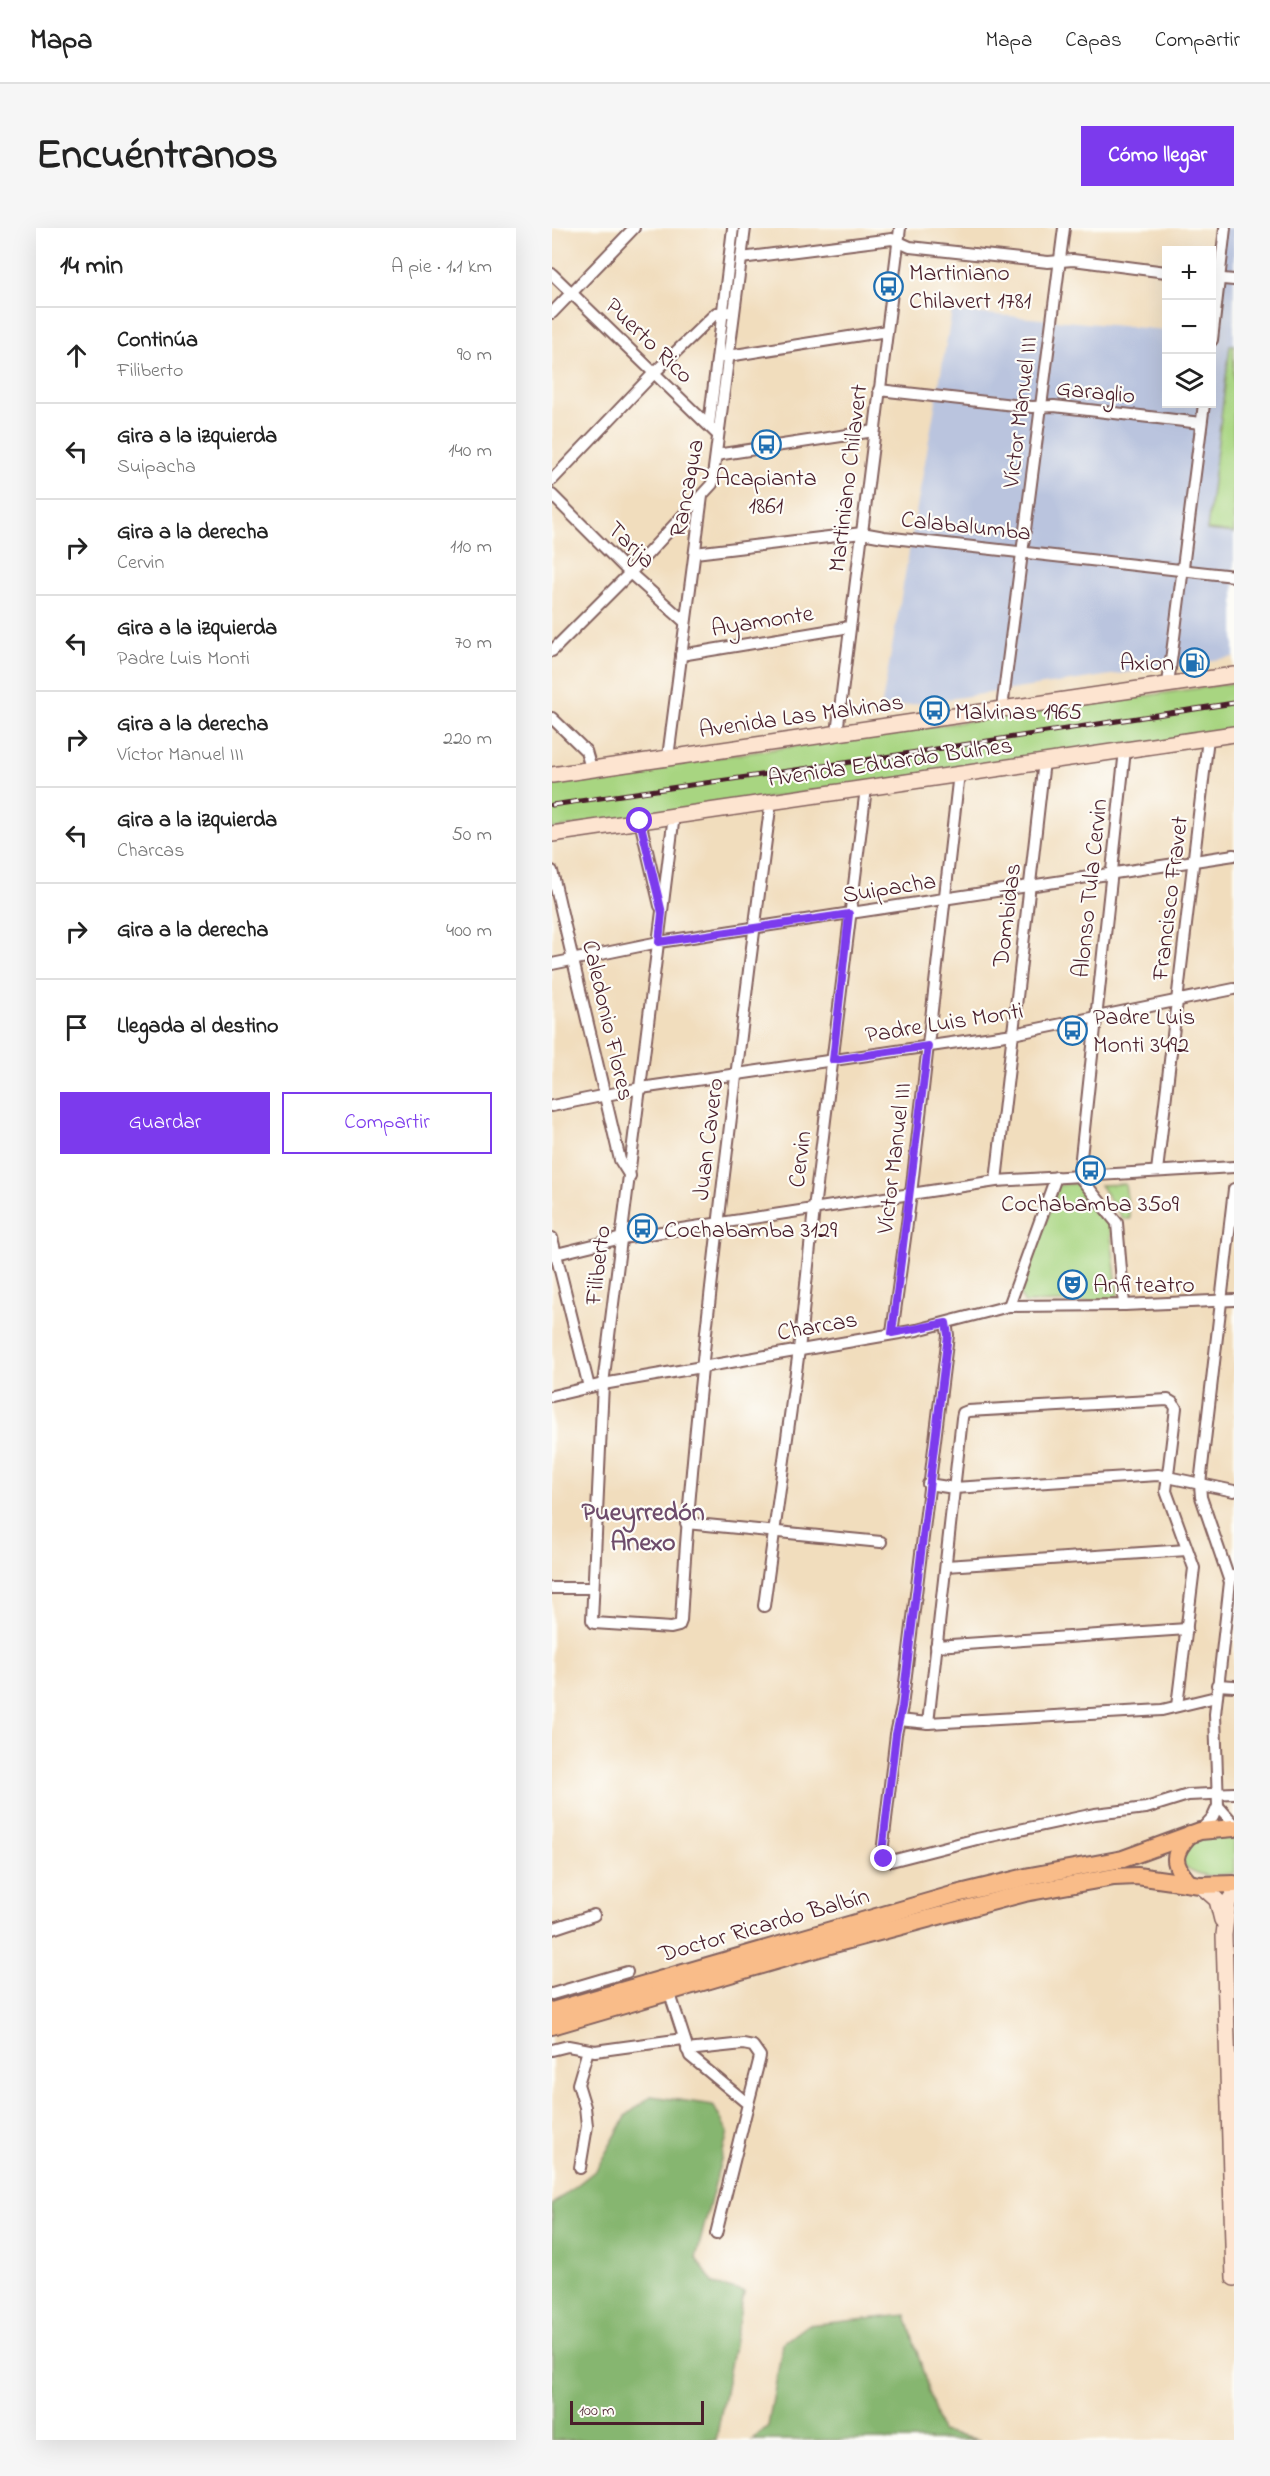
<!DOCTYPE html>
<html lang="es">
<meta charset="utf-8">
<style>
:root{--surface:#fff;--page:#f6f6f6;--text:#222;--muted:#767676;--line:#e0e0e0;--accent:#7c3aed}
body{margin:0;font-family:"Indie Flower",sans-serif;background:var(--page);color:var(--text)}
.controls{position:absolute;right:18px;top:18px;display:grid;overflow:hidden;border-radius:0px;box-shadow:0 6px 24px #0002}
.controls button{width:54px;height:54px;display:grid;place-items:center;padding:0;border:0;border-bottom:2px solid var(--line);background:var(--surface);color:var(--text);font:30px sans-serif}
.scale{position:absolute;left:18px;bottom:15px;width:134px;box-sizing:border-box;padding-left:6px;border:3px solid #4a1f2b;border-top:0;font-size:16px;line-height:21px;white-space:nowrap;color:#4a1f2b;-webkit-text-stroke:4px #fdfcf7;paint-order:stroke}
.stop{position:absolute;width:18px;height:18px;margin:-14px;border:4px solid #7c3aed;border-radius:50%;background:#fff}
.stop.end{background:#7c3aed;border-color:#fff;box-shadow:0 2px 6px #0008}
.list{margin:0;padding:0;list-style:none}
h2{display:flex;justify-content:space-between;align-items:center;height:78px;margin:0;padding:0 24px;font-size:26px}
h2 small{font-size:20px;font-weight:400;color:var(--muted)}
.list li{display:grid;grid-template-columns:39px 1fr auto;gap:18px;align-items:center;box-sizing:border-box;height:96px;padding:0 24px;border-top:2px solid var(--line)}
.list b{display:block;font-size:22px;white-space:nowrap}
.list p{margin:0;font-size:20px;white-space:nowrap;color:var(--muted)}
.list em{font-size:20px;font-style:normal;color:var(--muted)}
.actions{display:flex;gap:12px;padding:18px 24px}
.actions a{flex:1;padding:14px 0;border:2px solid var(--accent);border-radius:0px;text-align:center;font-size:21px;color:var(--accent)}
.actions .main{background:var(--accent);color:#fff}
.icon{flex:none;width:33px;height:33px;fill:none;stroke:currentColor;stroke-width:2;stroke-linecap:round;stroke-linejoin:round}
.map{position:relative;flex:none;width:682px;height:2212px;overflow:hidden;border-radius:0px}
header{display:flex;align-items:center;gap:36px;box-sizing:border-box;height:84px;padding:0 30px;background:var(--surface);border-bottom:2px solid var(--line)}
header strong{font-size:28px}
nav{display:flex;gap:33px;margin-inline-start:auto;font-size:21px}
.intro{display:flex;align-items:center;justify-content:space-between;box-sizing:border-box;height:144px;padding:0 36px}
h1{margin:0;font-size:42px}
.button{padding:15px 27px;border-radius:0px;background:var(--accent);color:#fff;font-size:21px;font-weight:700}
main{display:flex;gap:36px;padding:0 36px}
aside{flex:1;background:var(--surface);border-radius:0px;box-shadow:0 6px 24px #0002}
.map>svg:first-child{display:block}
.industrial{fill:#bac4de}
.green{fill:#a8d581;stroke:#797a56;stroke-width:1.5}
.forest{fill:#86b66f;stroke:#686a4d;stroke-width:1.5}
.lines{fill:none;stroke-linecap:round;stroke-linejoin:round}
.minor-casing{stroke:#84625e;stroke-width:14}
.secondary-casing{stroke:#84625e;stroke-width:18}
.primary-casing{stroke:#84625e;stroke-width:20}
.minor{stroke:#fff;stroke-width:10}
.secondary{stroke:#fde4d0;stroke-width:15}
.primary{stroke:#f9bc89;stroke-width:16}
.rail-casing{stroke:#4a1f2b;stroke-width:5}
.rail{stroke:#fdfcf7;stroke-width:3;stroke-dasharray:9;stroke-linecap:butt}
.route{stroke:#7c3aed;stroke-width:8}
.labels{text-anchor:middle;stroke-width:4.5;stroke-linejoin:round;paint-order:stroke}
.poi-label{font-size:24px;fill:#4a1f2b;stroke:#fdfcf7;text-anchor:start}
.street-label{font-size:24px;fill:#4a1f2b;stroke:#fdfcf7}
.neighbourhood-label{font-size:26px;font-weight:bold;fill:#6e4c6b;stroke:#fdfcf7}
</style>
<header>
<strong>Mapa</strong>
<nav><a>Mapa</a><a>Capas</a><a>Compartir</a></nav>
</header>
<div class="intro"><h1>Encuéntranos</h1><a class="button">Cómo llegar</a></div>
<main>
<aside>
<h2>14 min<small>A pie · 1.1 km</small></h2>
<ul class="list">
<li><svg class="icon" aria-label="ahead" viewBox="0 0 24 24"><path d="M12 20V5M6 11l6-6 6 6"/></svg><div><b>Continúa</b><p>Filiberto</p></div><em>90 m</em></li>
<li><svg class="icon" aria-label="left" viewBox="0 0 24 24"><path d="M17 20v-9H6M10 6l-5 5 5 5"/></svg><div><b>Gira a la izquierda</b><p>Suipacha</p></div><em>140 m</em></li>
<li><svg class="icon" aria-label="right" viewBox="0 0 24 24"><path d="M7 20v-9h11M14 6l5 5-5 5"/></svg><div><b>Gira a la derecha</b><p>Cervin</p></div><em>110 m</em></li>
<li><svg class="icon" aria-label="left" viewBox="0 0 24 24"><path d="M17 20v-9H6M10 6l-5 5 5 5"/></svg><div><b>Gira a la izquierda</b><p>Padre Luis Monti</p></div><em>70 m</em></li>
<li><svg class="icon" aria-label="right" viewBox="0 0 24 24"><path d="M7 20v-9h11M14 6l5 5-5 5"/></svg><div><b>Gira a la derecha</b><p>Víctor Manuel III</p></div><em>220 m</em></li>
<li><svg class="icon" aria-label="left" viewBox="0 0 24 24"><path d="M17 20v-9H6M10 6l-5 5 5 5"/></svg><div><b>Gira a la izquierda</b><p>Charcas</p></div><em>50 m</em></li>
<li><svg class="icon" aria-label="right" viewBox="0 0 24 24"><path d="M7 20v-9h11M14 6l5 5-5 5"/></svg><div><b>Gira a la derecha</b></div><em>400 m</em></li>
<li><svg class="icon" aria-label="arrive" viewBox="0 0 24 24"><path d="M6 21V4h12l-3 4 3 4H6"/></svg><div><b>Llegada al destino</b></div></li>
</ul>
<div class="actions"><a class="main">Guardar</a><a>Compartir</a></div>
</aside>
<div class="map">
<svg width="682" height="2212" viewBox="0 0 682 2212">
<rect width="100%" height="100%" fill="#fdfcf7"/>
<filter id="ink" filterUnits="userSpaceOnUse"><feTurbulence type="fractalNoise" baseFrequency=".0167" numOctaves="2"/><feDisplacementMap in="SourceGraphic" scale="12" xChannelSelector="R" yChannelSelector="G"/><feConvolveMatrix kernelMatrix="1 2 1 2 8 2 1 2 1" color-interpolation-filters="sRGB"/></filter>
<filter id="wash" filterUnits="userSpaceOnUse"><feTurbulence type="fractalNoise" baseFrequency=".008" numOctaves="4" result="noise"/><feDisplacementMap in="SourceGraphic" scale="24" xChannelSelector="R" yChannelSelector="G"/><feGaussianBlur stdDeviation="1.35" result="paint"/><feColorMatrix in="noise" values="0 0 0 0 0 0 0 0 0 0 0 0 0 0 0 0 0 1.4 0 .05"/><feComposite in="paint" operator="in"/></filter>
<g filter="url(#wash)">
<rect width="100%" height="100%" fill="#f1ddbd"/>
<polygon class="industrial" points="663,0 682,0 682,429 329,481 400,83 614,102 614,176 660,176 660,34"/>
<g class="green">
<polygon points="678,117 682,117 682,305 655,302"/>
<polygon points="682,455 682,504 0,601 0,553"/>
<polygon points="525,955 557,991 566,1067 561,1073 472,1075 468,1065 507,957"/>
<polygon points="573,956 578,991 571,991 548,957"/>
<path d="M667,1608H682V1645C665,1648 644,1651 631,1636L632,1624L641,1613Z"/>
</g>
<g class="forest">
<polygon points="99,1868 161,1877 176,1904 144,2030 162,2056 192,2064 164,2212 0,2212 0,1977 44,1942 75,1887"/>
<polygon points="354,2087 389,2204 428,2212 200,2212 216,2198 231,2115 255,2097"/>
</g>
</g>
<g filter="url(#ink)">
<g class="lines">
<defs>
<g id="minor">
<polyline points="189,30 340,11 358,19 496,34 521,32 614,44"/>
<polyline points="0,46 166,207"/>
<polyline points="660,50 682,52"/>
<polyline points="0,85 82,0"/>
<polyline points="660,112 673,0"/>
<polyline points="170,129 335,103"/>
<polyline points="327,162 480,179 502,178 649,195"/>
<polyline points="157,197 181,0"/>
<polyline points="164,227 322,203"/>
<polyline points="0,252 102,145 164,85 182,84"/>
<polyline points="0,267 78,345 133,394"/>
<polyline points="143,325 310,305 332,309 682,348"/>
<polyline points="0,423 78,345 160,256 193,0"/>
<polyline points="129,427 298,399"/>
<polyline points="616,456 652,176"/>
<polyline points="450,480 512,0"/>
<polyline points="0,490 34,523 39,540"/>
<polyline points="285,505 348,0"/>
<polyline points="116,529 150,268"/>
<path d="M122,587L51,1156L40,1392L42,1395L119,1400L127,1398L129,1393C137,1247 154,1101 171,955C186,828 202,700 219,573"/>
<polyline points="88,593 108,678"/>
<polyline points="0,643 68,932 78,948"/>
<polyline points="0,736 107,714 682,627"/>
<polyline points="0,878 89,860 461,806 682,761"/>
<polyline points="605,943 656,510"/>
<polyline points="444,953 492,533"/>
<polyline points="0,1010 37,1159"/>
<polyline points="0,1027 70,1010 444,953 682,939"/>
<polyline points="572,1077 565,995 527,948 573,522"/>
<polyline points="457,1078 504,949"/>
<polyline points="394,1095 396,1107 350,1479 344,1506 330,1625 332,1631 339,1633 425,1611 543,1586 594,1580 636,1567 682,1565"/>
<polyline points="340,1105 359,966 407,545"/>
<polyline points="0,1168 51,1156 365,1102 457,1078 572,1077 682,1072"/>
<polyline points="376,1256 402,1260 606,1247 682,1263"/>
<polyline points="134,1295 329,1314"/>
<polyline points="394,1338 635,1322"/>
<polyline points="678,1354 649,1269 648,1256 682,961"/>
<polyline points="0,1360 41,1360"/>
<polyline points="212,1378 247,1122 262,981 314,560"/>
<polyline points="384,1418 635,1401"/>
<polyline points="665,1457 682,1458"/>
<polyline points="347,1492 376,1495 610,1482 664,1469"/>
<polyline points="376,1495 410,1190 411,1185 416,1183 616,1172 621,1175 624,1180 614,1263 642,1340 625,1478"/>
<polyline points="666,1578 682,1596"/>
<polyline points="648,1603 661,1589 666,1578 663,1486 678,1354 680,1348"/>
<polyline points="0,1701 42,1687"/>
<polyline points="117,1763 138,1828 196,1876 164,2006"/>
<polyline points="0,1766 75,1744"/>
<polyline points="0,1822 16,1818 43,1823 131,1811"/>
<polyline points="135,1822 191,1816 201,1818 208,1828 207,1833 196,1876"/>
<polyline points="28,1940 35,1898 33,1879 26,1856 36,1822"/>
</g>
<g id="secondary">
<polyline points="0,547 682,447"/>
<polyline points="0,606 682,506"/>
<polyline points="648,1657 665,1672 670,1692"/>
<polyline points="682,1666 676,1674 672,1707 682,2050"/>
</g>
<g id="primary">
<path d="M637,1655C619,1635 620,1626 638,1606"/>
<polyline points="0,1783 400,1667 478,1648 571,1631 648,1603 682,1600"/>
<polyline points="0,1798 278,1717 473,1665 562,1649 585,1648 648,1657 682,1656"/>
</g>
</defs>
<use href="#minor" class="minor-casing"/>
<use href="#secondary" class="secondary-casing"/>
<use href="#primary" class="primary-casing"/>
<use href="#minor" class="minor"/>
<use href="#secondary" class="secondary"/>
<use href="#primary" class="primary"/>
<defs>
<polyline id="rail" points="0,577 313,532 682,475"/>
</defs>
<use href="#rail" class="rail-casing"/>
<use href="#rail" class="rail"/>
</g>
</g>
<g class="lines" filter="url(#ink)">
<polyline class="route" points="88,593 110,685 107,714 297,686 281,832 376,818 340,1105 394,1095 396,1107 350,1479 344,1506 330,1625 332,1631"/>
</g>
<defs>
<symbol id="bus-ring" viewBox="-11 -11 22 22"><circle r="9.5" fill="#fdfcf7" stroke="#1f6fb2" stroke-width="1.5"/><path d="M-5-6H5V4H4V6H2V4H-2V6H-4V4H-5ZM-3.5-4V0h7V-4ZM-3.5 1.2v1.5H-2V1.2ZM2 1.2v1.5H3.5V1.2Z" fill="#1f6fb2"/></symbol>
<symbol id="fuel-ring" viewBox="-11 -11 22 22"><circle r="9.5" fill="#fdfcf7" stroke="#1f6fb2" stroke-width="1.5"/><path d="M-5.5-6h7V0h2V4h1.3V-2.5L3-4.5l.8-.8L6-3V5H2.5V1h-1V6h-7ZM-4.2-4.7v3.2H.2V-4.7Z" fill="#1f6fb2"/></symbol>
<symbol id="theatre-ring" viewBox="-11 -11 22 22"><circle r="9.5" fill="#fdfcf7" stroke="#1f6fb2" stroke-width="1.5"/><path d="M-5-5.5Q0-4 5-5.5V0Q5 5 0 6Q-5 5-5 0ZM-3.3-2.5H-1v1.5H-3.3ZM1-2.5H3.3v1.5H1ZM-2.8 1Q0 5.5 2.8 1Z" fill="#1f6fb2"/></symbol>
</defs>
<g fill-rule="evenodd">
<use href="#bus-ring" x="320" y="42" width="33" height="33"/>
<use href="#bus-ring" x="198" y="200" width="33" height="33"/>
<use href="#fuel-ring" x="626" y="418" width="33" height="33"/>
<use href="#bus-ring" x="366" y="466" width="33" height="33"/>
<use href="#bus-ring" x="504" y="786" width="33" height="33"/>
<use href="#bus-ring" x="522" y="926" width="33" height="33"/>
<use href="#bus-ring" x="74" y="984" width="33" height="33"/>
<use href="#theatre-ring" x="504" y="1040" width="33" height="33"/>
</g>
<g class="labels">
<g class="poi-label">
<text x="357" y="52">Martiniano<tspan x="357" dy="28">Chilavert 1781</tspan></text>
<text x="214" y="257" text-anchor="middle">Acapianta<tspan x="214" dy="28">1861</tspan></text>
<text x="622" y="442" text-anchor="end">Axion</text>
<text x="403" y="491">Malvinas 1965</text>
<text x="541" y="796">Padre Luis<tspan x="541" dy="28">Monti 3492</tspan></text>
<text x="538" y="983" text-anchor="middle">Cochabamba 3509</text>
<text x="112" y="1009">Cochabamba 3129</text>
<text x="541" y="1064">Anfiteatro</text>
</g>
<g class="street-label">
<text transform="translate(98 112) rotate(44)" y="8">Puerto Rico</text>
<text transform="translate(544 163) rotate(6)" y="8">Garaglio</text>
<text transform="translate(467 184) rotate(-83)" y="8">Víctor Manuel III</text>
<text transform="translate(295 250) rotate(-83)" y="8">Martiniano Chilavert</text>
<text transform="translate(134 260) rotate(-79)" y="8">Rancagua</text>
<text transform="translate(414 297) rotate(6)" y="8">Calabalumba</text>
<text transform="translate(80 316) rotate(44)" y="8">Tarija</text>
<text transform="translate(210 392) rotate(-9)" y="8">Ayamonte</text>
<text transform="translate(249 487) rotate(-8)" y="8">Avenida Las Malvinas</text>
<text transform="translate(338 533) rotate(-8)" y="8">Avenida Eduardo Bulnes</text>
<text transform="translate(337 659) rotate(-9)" y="8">Suipacha</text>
<text transform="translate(537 660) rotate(-84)" y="8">Alonso Tula Cervin</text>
<text transform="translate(617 670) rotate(-83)" y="8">Francisco Fravet</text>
<text transform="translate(454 687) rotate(-83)" y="8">Dombidas</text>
<text transform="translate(57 792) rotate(77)" y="8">Caledonio Flores</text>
<text transform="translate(392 794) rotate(-9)" y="8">Padre Luis Monti</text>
<text transform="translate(155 911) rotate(-83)" y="8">Juan Cavero</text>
<text transform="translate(341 930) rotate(-83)" y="8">Víctor Manuel III</text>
<text transform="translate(247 931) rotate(-83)" y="8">Cervin</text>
<text transform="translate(45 1037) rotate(-83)" y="8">Filiberto</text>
<text transform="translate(265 1097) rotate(-10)" y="8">Charcas</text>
<text transform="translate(212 1696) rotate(-16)" y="8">Doctor Ricardo Balbín</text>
</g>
<g class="neighbourhood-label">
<text x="91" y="1292">Pueyrredón<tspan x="91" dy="30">Anexo</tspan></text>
</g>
</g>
</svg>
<div class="controls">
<button>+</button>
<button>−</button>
<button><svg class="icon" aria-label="layers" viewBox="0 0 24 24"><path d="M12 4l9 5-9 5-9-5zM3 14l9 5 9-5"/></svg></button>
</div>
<div class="scale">100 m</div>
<div class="stop" style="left:88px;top:593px"></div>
<div class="stop end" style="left:332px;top:1631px"></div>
</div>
</main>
